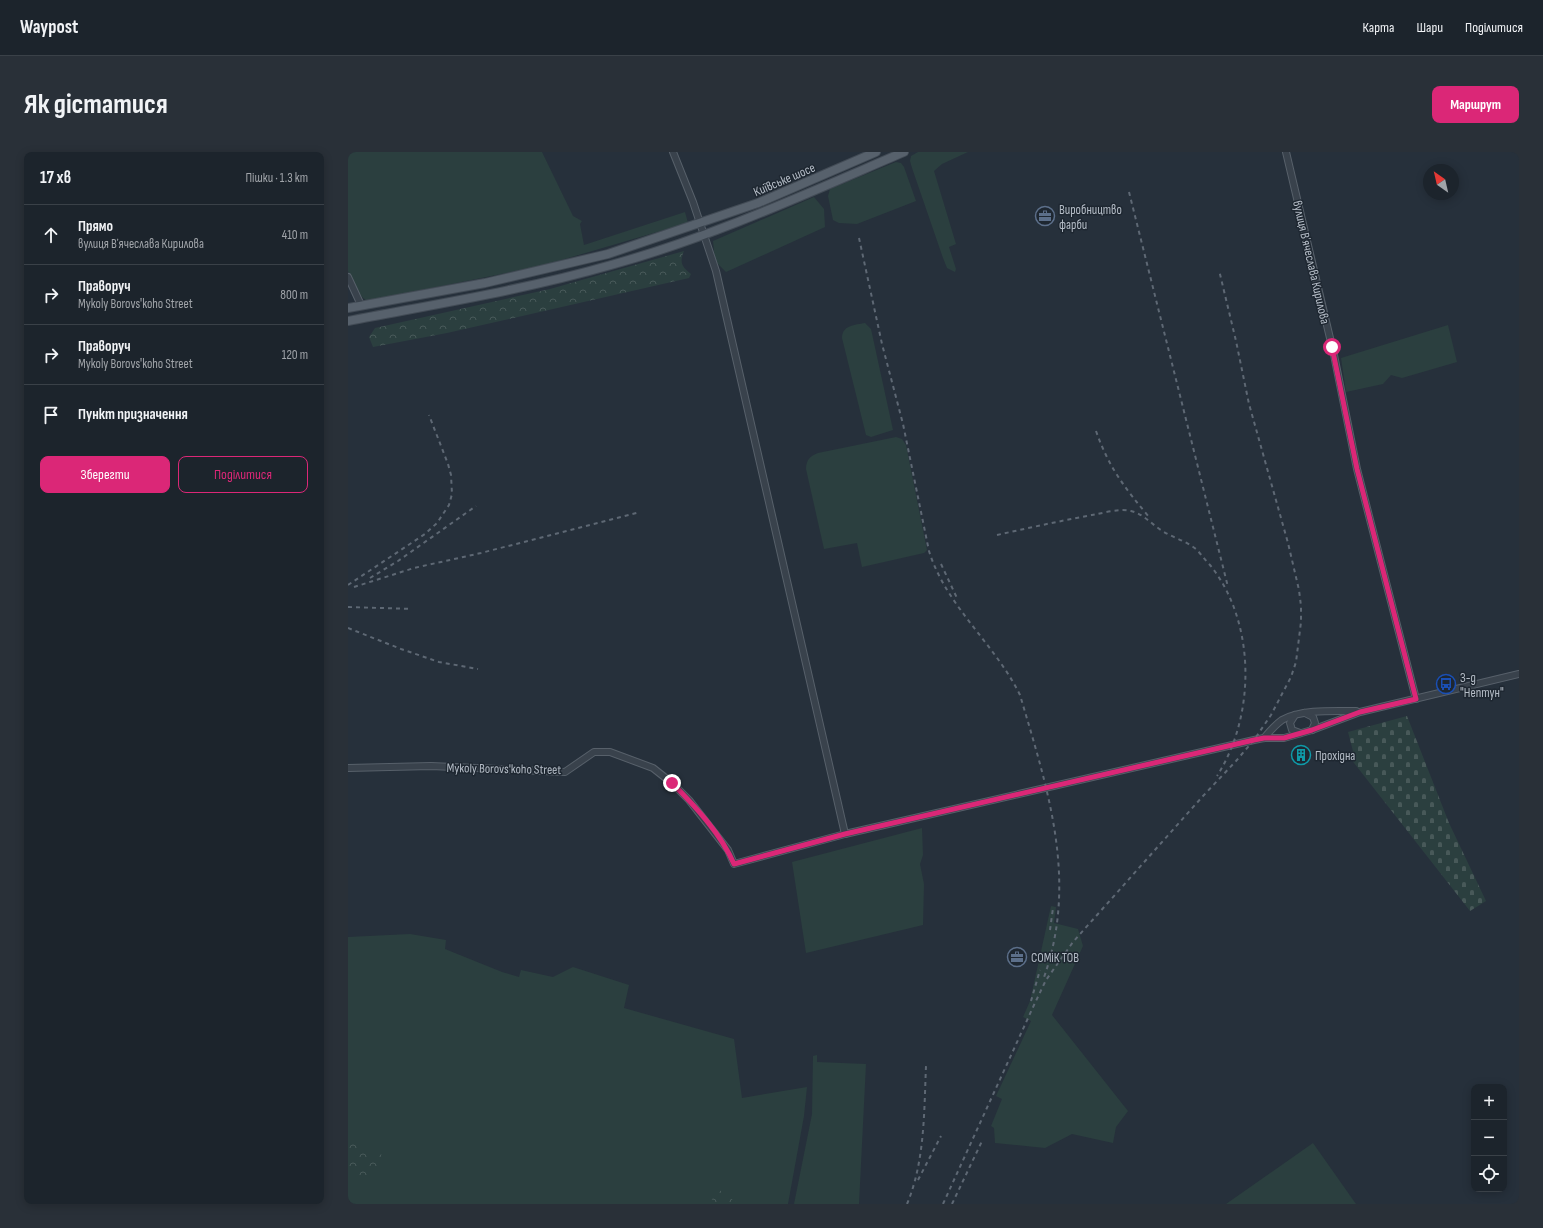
<!DOCTYPE html>
<html lang="uk">
<meta charset="utf-8">
<style>
:root{--surface:#1c242c;--page:#293038;--text:#f1f3f6;--muted:#a0a4a9;--line:#3a4148;--accent:#db2777}
body{margin:0;font-family:"Sofia Sans Condensed",sans-serif;background:var(--page);color:var(--text)}
.controls{position:absolute;right:12px;bottom:12px;display:grid;overflow:hidden;border-radius:8px;box-shadow:0 2px 10px #0003}
.controls button{width:36px;height:36px;display:grid;place-items:center;padding:0;border:0;border-bottom:1px solid var(--line);background:var(--surface);color:var(--text);font:20px sans-serif}
.compass{position:absolute;left:1075px;top:12px;width:36px;height:36px;border-radius:50%;background:var(--surface);box-shadow:0 2px 10px #0003;rotate:326deg}
.stop{position:absolute;width:12px;height:12px;margin:-9px;border:3px solid #db2777;border-radius:50%;background:#fff}
.stop.end{background:#db2777;border-color:#fff;box-shadow:0 1px 4px #0008}
.list{margin:0;padding:0;list-style:none}
h2{display:flex;justify-content:space-between;align-items:center;height:52px;margin:0;padding:0 16px;font-size:17px}
h2 small{font-size:13px;font-weight:400;color:var(--muted)}
.list li{display:grid;grid-template-columns:26px 1fr auto;gap:12px;align-items:center;box-sizing:border-box;height:60px;padding:0 16px;border-top:1px solid var(--line)}
.list b{display:block;font-size:15px;white-space:nowrap}
.list p{margin:0;font-size:13px;white-space:nowrap;color:var(--muted)}
.list em{font-size:13px;font-style:normal;color:var(--muted)}
.actions{display:flex;gap:8px;padding:12px 16px}
.actions a{flex:1;padding:9px 0;border:1px solid var(--accent);border-radius:8px;text-align:center;font-size:14px;color:var(--accent)}
.actions .main{background:var(--accent);color:#fff}
.icon{flex:none;width:22px;height:22px;fill:none;stroke:currentColor;stroke-width:2;stroke-linecap:round;stroke-linejoin:round}
.map{position:relative;flex:none;width:1171px;height:1052px;overflow:hidden;border-radius:8px}
header{display:flex;align-items:center;gap:24px;box-sizing:border-box;height:56px;padding:0 20px;background:var(--surface);border-bottom:1px solid var(--line)}
header strong{font-size:19px}
nav{display:flex;gap:22px;margin-inline-start:auto;font-size:14px}
.intro{display:flex;align-items:center;justify-content:space-between;box-sizing:border-box;height:96px;padding:0 24px}
h1{margin:0;font-size:28px}
.button{padding:10px 18px;border-radius:8px;background:var(--accent);color:#fff;font-size:14px;font-weight:700}
main{display:flex;gap:24px;padding:0 24px}
aside{flex:1;background:var(--surface);border-radius:8px;box-shadow:0 2px 10px #0003}
.map>svg:first-child{display:block}
.green{fill:#2b3f3f}
.forest{fill:url(#forest-crowns)}
.cemetery{fill:url(#cemetery-stones)}
.lines{fill:none;stroke-linecap:round;stroke-linejoin:round}
.minor-casing{stroke:#57606a;stroke-width:8}
.major-casing{stroke:#424b55;stroke-width:10}
.minor{stroke:#39424c;stroke-width:6}
.major{stroke:#57616c;stroke-width:8}
.rail{stroke:#5e6874;stroke-width:2;stroke-dasharray:4 4;stroke-linecap:butt}
.route{stroke:#db2777;stroke-width:5}
.labels{text-anchor:middle;stroke-width:3;stroke-linejoin:round;paint-order:stroke}
.street-label{font-size:13px;fill:#b5bdc7;stroke:#1e2731}
.poi-label{font-size:13px;fill:#b5bdc7;stroke:#1e2731;text-anchor:start}
</style>
<header>
<strong>Waypost</strong>
<nav><a>Карта</a><a>Шари</a><a>Поділитися</a></nav>
</header>
<div class="intro"><h1>Як дістатися</h1><a class="button">Маршрут</a></div>
<main>
<aside>
<h2>17 хв<small>Пішки · 1.3 km</small></h2>
<ul class="list">
<li><svg class="icon" aria-label="ahead" viewBox="0 0 24 24"><path d="M12 20V5M6 11l6-6 6 6"/></svg><div><b>Прямо</b><p>вулиця Вʼячеслава Кирилова</p></div><em>410 m</em></li>
<li><svg class="icon" aria-label="right" viewBox="0 0 24 24"><path d="M7 20v-9h11M14 6l5 5-5 5"/></svg><div><b>Праворуч</b><p>Mykoly Borovs'koho Street</p></div><em>800 m</em></li>
<li><svg class="icon" aria-label="right" viewBox="0 0 24 24"><path d="M7 20v-9h11M14 6l5 5-5 5"/></svg><div><b>Праворуч</b><p>Mykoly Borovs'koho Street</p></div><em>120 m</em></li>
<li><svg class="icon" aria-label="arrive" viewBox="0 0 24 24"><path d="M6 21V4h12l-3 4 3 4H6"/></svg><div><b>Пункт призначення</b></div></li>
</ul>
<div class="actions"><a class="main">Зберегти</a><a>Поділитися</a></div>
</aside>
<div class="map">
<svg width="1171" height="1052" viewBox="0 0 1171 1052">
<defs>
<pattern id="forest-crowns" width="20" height="18" patternUnits="userSpaceOnUse"><rect width="20" height="18" fill="#2b3f3f"/><path d="M2 6a3 3 0 1 1 6 0M12 15a3 3 0 1 1 6 0" fill="none" stroke="#485959"/></pattern>
<pattern id="cemetery-stones" width="16" height="16" patternUnits="userSpaceOnUse"><rect width="16" height="16" fill="#2b3f3f"/><path d="M2 7V4a2 2 0 0 1 4 0v3zM10 15v-3a2 2 0 0 1 4 0v3z" fill="#485959"/></pattern>
</defs>
<rect width="100%" height="100%" fill="#26303b"/>
<g class="green">
<polygon points="0,0 194,0 225,64 234,69 232,72 236,93 337,60 340,71 193,114 19,149 15,146 10,140 0,119"/>
<polygon points="570,0 620,0 594,12 586,19 608,92 601,95 608,117 607,120 599,116 595,106 564,16 562,9 563,4"/>
<polygon points="548,10 553,11 556,15 568,49 509,72 491,71 485,68 480,44 482,37"/>
<polygon points="466,45 476,57 477,75 378,120 367,109 365,89"/>
<path d="M517,171L523,177L545,278L523,285L518,283L494,186C494,173 507,173 517,171Z"/>
<polygon points="1100,173 1109,210 1054,226 1043,223 1035,232 998,240 993,206"/>
<path d="M548,285L554,287L558,293L579,398L576,401L514,415L509,391L476,397L458,317C458,308 462,304 470,301Z"/>
<polygon points="574,676 575,703 572,712 576,732 575,773 458,801 444,710"/>
<polygon points="703,754 708,755 706,771 730,777 735,794 704,863 780,959 768,975 765,991 724,982 697,996 647,991 646,976 643,974 654,947 648,944 683,869 675,865 682,849"/>
<polygon points="62,782 98,788 97,797 154,820 171,825 173,818 205,825 225,815 281,833 276,856 386,887 394,946 459,935 456,964 440,1052 0,1052 0,785"/>
<polygon points="469,903 469,910 518,912 511,1052 446,1052 464,962 465,904"/>
<polygon points="965,991 1008,1052 878,1052"/>
</g>
<g class="forest">
<path d="M336,99C331,111 334,115 343,122L341,126L99,181L25,195L21,185L27,176L202,137Z"/>
<polygon points="0,977 14,992 34,1003 25,1025 0,1022"/>
<polygon points="369,1036 390,1052 362,1052"/>
</g>
<polygon class="cemetery" points="1059,564 1101,671 1138,749 1122,759 999,602 1005,599 1000,580"/>
<g class="lines">
<defs>
<g id="minor">
<polyline points="325,0 345,50 368,119 497,682"/>
<polyline points="938,0 986,203 1009,317 1068,547"/>
<polyline points="0,125 13,153"/>
<polyline points="957,561 965,565 967,571 964,578"/>
<polyline points="947,563 942,571 944,578 952,581"/>
<path d="M916,586C921,580 927,573 934,568C953,557 987,559 1008,559"/>
<polyline points="0,616 83,614 217,620 246,600 262,600 305,616 324,631 341,648 380,698 386,712 497,682 906,588 916,586 936,586 964,578 1012,560 1171,522"/>
</g>
<g id="major">
<polyline points="0,156 137,131 260,102 410,51 528,0"/>
<path d="M0,169C88,152 176,138 263,113C364,85 460,41 556,0"/>
</g>
</defs>
<use href="#minor" class="minor-casing"/>
<use href="#major" class="major-casing"/>
<use href="#minor" class="minor"/>
<use href="#major" class="major"/>
<g class="rail">
<polyline points="781,40 880,435"/>
<path d="M511,86L534,192L555,272L581,399C598,454 647,492 672,543C700,638 731,730 695,828"/>
<path d="M748,279C761,316 777,336 801,365"/>
<path d="M649,383C680,376 712,369 744,363C756,361 771,356 783,359C796,362 804,373 816,380C826,386 838,389 848,397C853,402 857,408 862,413C908,470 908,563 869,624"/>
<polyline points="593,412 609,446"/>
<polyline points="22,426 50,409 128,354"/>
<polyline points="0,433 77,382 89,371 101,353 104,342 103,323 100,312 81,263"/>
<polyline points="6,435 66,416 133,401 292,360"/>
<polyline points="0,455 64,457"/>
<polyline points="0,476 53,497 91,510 130,517"/>
<polyline points="702,778 705,756"/>
<polyline points="683,849 692,818"/>
<polyline points="570,1028 593,984"/>
<path d="M559,1052C577,1009 576,960 578,914"/>
<polyline points="595,1052 686,853 698,828 725,790 855,644 888,609 906,588 923,563 934,542 943,525 948,510 953,470 953,454 951,438 940,391 901,252 888,189 871,118"/>
<polyline points="604,1052 635,987"/>
</g>
</g>
<g class="lines">
<path class="route" d="M324,631C347,654 373,682 386,712L497,682L906,588L916,586H936L964,578L1012,560L1068,547L1009,317L984,195"/>
</g>
<defs>
<symbol id="office-ring" viewBox="-11 -11 22 22"><circle r="9.5" fill="#1e2731" stroke="#5c6f8a" stroke-width="1.5"/><path d="M-6-3h4V-5.5h4V-3h4V5H-6ZM-1-4.5V-3h2v-1.5ZM-6 0V1H6V0Z" fill="#5c6f8a"/></symbol>
<symbol id="bus-ring" viewBox="-11 -11 22 22"><circle r="9.5" fill="#1e2731" stroke="#1a4fb4" stroke-width="1.5"/><path d="M-5-6H5V4H4V6H2V4H-2V6H-4V4H-5ZM-3.5-4V0h7V-4ZM-3.5 1.2v1.5H-2V1.2ZM2 1.2v1.5H3.5V1.2Z" fill="#1a4fb4"/></symbol>
<symbol id="building-ring" viewBox="-11 -11 22 22"><circle r="9.5" fill="#1e2731" stroke="#0f9aa8" stroke-width="1.5"/><path d="M-4-6H4V6H1V3H-1V6H-4ZM-2.5-4.3h1.7v1.8h-1.7ZM.8-4.3h1.7v1.8H.8ZM-2.5-1h1.7V.8h-1.7ZM.8-1h1.7V.8H.8Z" fill="#0f9aa8"/></symbol>
</defs>
<g fill-rule="evenodd">
<use href="#office-ring" x="686" y="53" width="22" height="22"/>
<use href="#bus-ring" x="1087" y="521" width="22" height="22"/>
<use href="#building-ring" x="942" y="592" width="22" height="22"/>
<use href="#office-ring" x="658" y="794" width="22" height="22"/>
</g>
<g class="labels">
<g class="street-label">
<text transform="translate(436 27) rotate(-23)" y="5">Київське шосе</text>
<text transform="translate(964 110) rotate(77)" y="5">вулиця Вʼячеслава Кирилова</text>
<text transform="translate(156 616) rotate(1)" y="5">Mykoly Borovs'koho Street</text>
</g>
<g class="poi-label">
<text x="711" y="62">Виробництво<tspan x="711" dy="15">фарби</tspan></text>
<text x="1112" y="530">З-д<tspan x="1112" dy="15">"Нептун"</tspan></text>
<text x="967" y="608">Прохідна</text>
<text x="683" y="810">СОМіК ТОВ</text>
</g>
</g>
</svg>
<div class="controls">
<button>+</button>
<button>−</button>
<button><svg class="icon" aria-label="locate" viewBox="0 0 24 24"><circle cx="12" cy="12" r="6"/><path d="M12 2v4M12 18v4M2 12h4M18 12h4"/></svg></button>
</div>
<svg class="compass" viewBox="-18 -18 36 36"><path d="M0-13l5 13h-10z" fill="#e53935"/><path d="M0 13l5-13h-10z" fill="#a0a4a9"/></svg>
<div class="stop" style="left:984px;top:195px"></div>
<div class="stop end" style="left:324px;top:631px"></div>
</div>
</main>
